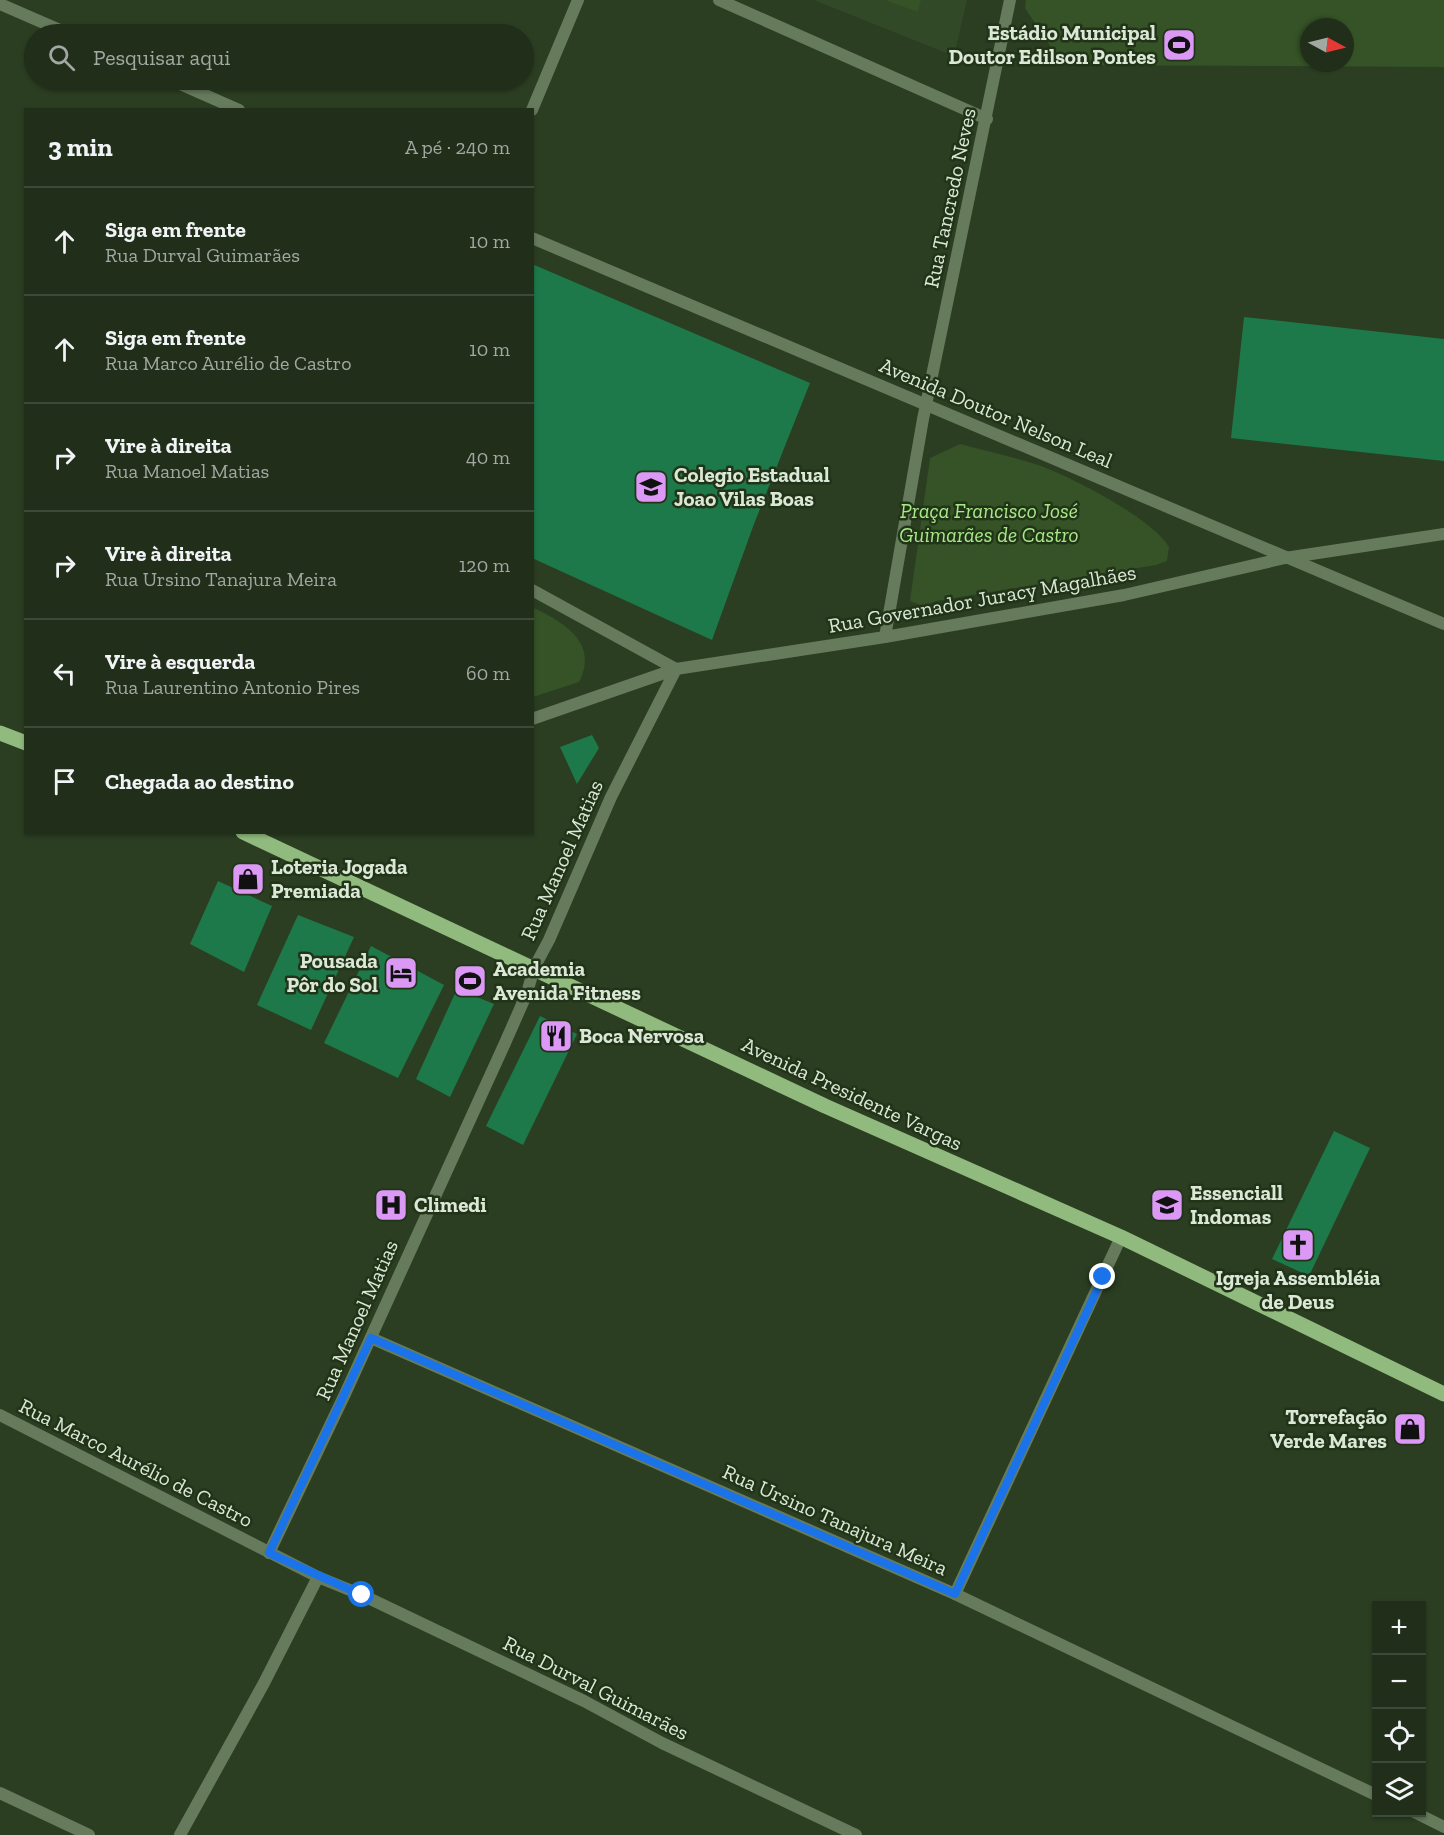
<!DOCTYPE html>
<html lang="pt">
<meta charset="utf-8">
<style>
:root{--surface:#202e1a;--page:#283623;--text:#f1f3f6;--muted:#a2a8a2;--line:#3d4a39}
body{margin:0;font-family:"Zilla Slab",serif;background:var(--page);color:var(--text)}
.controls{position:absolute;right:18px;bottom:18px;display:grid;overflow:hidden;border-radius:0px;box-shadow:0 2px 4px #0004}
.controls button{width:54px;height:54px;display:grid;place-items:center;padding:0;border:0;border-bottom:2px solid var(--line);background:var(--surface);color:var(--text);font:30px sans-serif}
.compass{position:absolute;left:1300px;top:18px;width:54px;height:54px;border-radius:50%;background:var(--surface);box-shadow:0 2px 4px #0004;rotate:97deg}
.stop{position:absolute;width:18px;height:18px;margin:-14px;border:4px solid #1a73e8;border-radius:50%;background:#fff}
.stop.end{background:#1a73e8;border-color:#fff;box-shadow:0 2px 6px #0008}
.list{margin:0;padding:0;list-style:none}
h2{display:flex;justify-content:space-between;align-items:center;height:78px;margin:0;padding:0 24px;font-size:26px}
h2 small{font-size:20px;font-weight:400;color:var(--muted)}
.list li{display:grid;grid-template-columns:39px 1fr auto;gap:18px;align-items:center;box-sizing:border-box;height:108px;padding:0 24px;border-top:2px solid var(--line)}
.list b{display:block;font-size:22px;white-space:nowrap}
.list p{margin:0;font-size:20px;white-space:nowrap;color:var(--muted)}
.list em{font-size:20px;font-style:normal;color:var(--muted)}
.icon{flex:none;width:33px;height:33px;fill:none;stroke:currentColor;stroke-width:2;stroke-linecap:round;stroke-linejoin:round}
.map{position:relative;flex:none;width:1444px;height:1835px;overflow:hidden}
.search{position:absolute;background:var(--surface);box-shadow:0 2px 4px #0004;left:24px;top:24px;width:510px;height:66px;display:flex;align-items:center;gap:15px;box-sizing:border-box;padding:0 21px;border-radius:33px;color:var(--muted);font-size:22px}
.panel{position:absolute;background:var(--surface);box-shadow:0 2px 4px #0004;left:24px;top:108px;width:510px;height:726px;border-radius:0px}
.map>svg:first-child{display:block}
.built{fill:#324927}
.green{fill:#355326;fill-rule:evenodd}
.building{fill:#1d794a}
.lines{fill:none;stroke-linecap:round;stroke-linejoin:round}
.minor{stroke:#667a5c;stroke-width:12}
.tertiary{stroke:#667a5c;stroke-width:12}
.primary{stroke:#91bb7e;stroke-width:15}
.route{stroke:#1a73e8;stroke-width:8}
.labels{text-anchor:middle;stroke-width:5;stroke-linejoin:round;paint-order:stroke}
.poi-label{font-size:21px;font-weight:bold;fill:#dce8d7;stroke:#213418;text-anchor:start}
.street-label{font-size:21px;fill:#dce8d7;stroke:#213418}
.park-label{font-size:21px;font-style:italic;fill:#a8e988;stroke:#213418}
</style>
<div class="map">
<svg width="1444" height="1835" viewBox="0 0 1444 1835">
<rect width="100%" height="100%" fill="#2b3e22"/>
<polygon class="built" points="814,0 967,0 954,56"/>
<g class="green">
<polygon points="885,0 921,0 918,12"/>
<path d="M1026,0H1444V67L1063,65L1025,8ZM1309,27H1345V63H1309Z"/>
<path d="M960,444C986,451 1014,457 1041,466C1073,478 1152,518 1169,547L1167,561L1156,565L936,601L923,606L910,601L930,458Z"/>
<path d="M532,607C564,622 599,643 579,682L533,697Z"/>
</g>
<g class="building">
<polygon points="532,264 810,383 754,524 712,640 532,558"/>
<polygon points="1244,317 1444,339 1444,461 1231,438"/>
<polygon points="592,735 599,748 577,784 560,747"/>
<polygon points="218,881 272,906 244,972 190,944"/>
<polygon points="298,915 354,937 311,1030 257,1005"/>
<polygon points="371,946 444,985 398,1078 324,1043"/>
<polygon points="457,989 494,1004 450,1097 416,1079"/>
<polygon points="540,1016 577,1034 523,1145 486,1126"/>
<polygon points="1334,1131 1370,1148 1309,1276 1272,1259"/>
</g>
<g class="lines">
<g class="minor">
<polyline points="719,0 987,119"/>
<polyline points="532,110 578,0"/>
<polyline points="885,637 923,419 1010,0"/>
<polyline points="371,1338 955,1594 1376,1795"/>
<polyline points="0,1415 318,1577 362,1595 584,1701 662,1743 856,1835"/>
<polyline points="269,1553 345,1394 505,1043 527,993 534,968 549,940 611,797 676,669 532,590"/>
<polyline points="955,1594 1121,1237"/>
<polyline points="0,1793 89,1835"/>
<polyline points="1414,1812 1444,1827"/>
<polyline points="180,1835 264,1683 318,1577"/>
</g>
<g class="tertiary">
<polyline points="0,4 69,34"/>
<polyline points="171,80 239,110"/>
<polyline points="532,238 1444,624"/>
<polyline points="532,719 676,669 885,637 1124,595 1285,558 1444,534"/>
</g>
<g class="primary">
<polyline points="0,733 26,743"/>
<polyline points="243,832 825,1106 1121,1237 1444,1394"/>
</g>
</g>
<g class="lines">
<polyline class="route" points="362,1595 269,1553 371,1338 955,1594 1103,1277"/>
</g>
<defs>
<symbol id="stadium-square" viewBox="-11 -11 22 22"><rect x="-9" y="-9" width="18" height="18" rx="4" fill="#db99f5" stroke="#213418"/><path d="M0-5a6.5 5 0 1 0 0 10a6.5 5 0 1 0 0-10ZM-3.5-1.8h7v3.6h-7Z" fill="#111"/></symbol>
<symbol id="school-square" viewBox="-11 -11 22 22"><rect x="-9" y="-9" width="18" height="18" rx="4" fill="#db99f5" stroke="#213418"/><path d="M0-5L7-2L0 1L-7-2ZM-4 1L0 2.5L4 1V4Q0 6-4 4Z" fill="#111"/></symbol>
<symbol id="shop-square" viewBox="-11 -11 22 22"><rect x="-9" y="-9" width="18" height="18" rx="4" fill="#db99f5" stroke="#213418"/><path d="M-5-2.5h2.3a2.7 3.5 0 0 1 5.4 0H5L5.5 6h-11ZM-1.5-2.5h3a1.5 2.3 0 0 0-3 0Z" fill="#111"/></symbol>
<symbol id="hotel-square" viewBox="-11 -11 22 22"><rect x="-9" y="-9" width="18" height="18" rx="4" fill="#db99f5" stroke="#213418"/><path d="M-6-4.5h1.5V1H6V5H4.5V3h-9V5H-6ZM-4 0a1.8 1.8 0 1 1 3.6 0ZM.5 0V-2.5h3Q6-2.5 6 0Z" fill="#111"/></symbol>
<symbol id="restaurant-square" viewBox="-11 -11 22 22"><rect x="-9" y="-9" width="18" height="18" rx="4" fill="#db99f5" stroke="#213418"/><path d="M-5-6h1v4h1v-4h1v4h1v-4h1v5L-1.5 .5V6h-2V.5L-5-1ZM5-6V6H3V1.5H1.5Q1.5-4 5-6Z" fill="#111"/></symbol>
<symbol id="hospital-square" viewBox="-11 -11 22 22"><rect x="-9" y="-9" width="18" height="18" rx="4" fill="#db99f5" stroke="#213418"/><path d="M-5-5h3v3.5h4V-5h3V5h-3V1.5h-4V5h-3Z" fill="#111"/></symbol>
<symbol id="church-square" viewBox="-11 -11 22 22"><rect x="-9" y="-9" width="18" height="18" rx="4" fill="#db99f5" stroke="#213418"/><path d="M-1.2-6h2.4v3.5h3.3v2.4h-3.3V6h-2.4V-.1h-3.3v-2.4h3.3Z" fill="#111"/></symbol>
</defs>
<g fill-rule="evenodd">
<use href="#stadium-square" x="1160" y="26" width="38" height="38"/>
<use href="#school-square" x="632" y="468" width="38" height="38"/>
<use href="#shop-square" x="229" y="860" width="38" height="38"/>
<use href="#hotel-square" x="382" y="954" width="38" height="38"/>
<use href="#stadium-square" x="451" y="962" width="38" height="38"/>
<use href="#restaurant-square" x="537" y="1017" width="38" height="38"/>
<use href="#hospital-square" x="372" y="1186" width="38" height="38"/>
<use href="#school-square" x="1148" y="1186" width="38" height="38"/>
<use href="#church-square" x="1279" y="1226" width="38" height="38"/>
<use href="#shop-square" x="1391" y="1410" width="38" height="38"/>
</g>
<g class="labels">
<g class="poi-label">
<text x="1156" y="40" text-anchor="end">Estádio Municipal<tspan x="1156" dy="24">Doutor Edilson Pontes</tspan></text>
<text x="674" y="482">Colegio Estadual<tspan x="674" dy="24">Joao Vilas Boas</tspan></text>
<text x="271" y="874">Loteria Jogada<tspan x="271" dy="24">Premiada</tspan></text>
<text x="378" y="968" text-anchor="end">Pousada<tspan x="378" dy="24">Pôr do Sol</tspan></text>
<text x="493" y="976">Academia<tspan x="493" dy="24">Avenida Fitness</tspan></text>
<text x="579" y="1043">Boca Nervosa</text>
<text x="1190" y="1200">Essenciall<tspan x="1190" dy="24">Indomas</tspan></text>
<text x="414" y="1212">Climedi</text>
<text x="1298" y="1285" text-anchor="middle">Igreja Assembléia<tspan x="1298" dy="24">de Deus</tspan></text>
<text x="1387" y="1424" text-anchor="end">Torrefação<tspan x="1387" dy="24">Verde Mares</tspan></text>
</g>
<g class="street-label">
<text transform="translate(950 198) rotate(-78)" y="7">Rua Tancredo Neves</text>
<text transform="translate(996 413) rotate(23)" y="7">Avenida Doutor Nelson Leal</text>
<text transform="translate(982 599) rotate(-10)" y="7">Rua Governador Juracy Magalhães</text>
<text transform="translate(562 860) rotate(-66)" y="7">Rua Manoel Matias</text>
<text transform="translate(852 1094) rotate(25)" y="7">Avenida Presidente Vargas</text>
<text transform="translate(357 1320) rotate(-66)" y="7">Rua Manoel Matias</text>
<text transform="translate(136 1463) rotate(27)" y="7">Rua Marco Aurélio de Castro</text>
<text transform="translate(835 1520) rotate(24)" y="7">Rua Ursino Tanajura Meira</text>
<text transform="translate(596 1688) rotate(27)" y="7">Rua Durval Guimarães</text>
</g>
<g class="park-label">
<text x="989" y="518">Praça Francisco José<tspan x="989" dy="24">Guimarães de Castro</tspan></text>
</g>
</g>
</svg>
<div class="controls">
<button>+</button>
<button>−</button>
<button><svg class="icon" aria-label="locate" viewBox="0 0 24 24"><circle cx="12" cy="12" r="6"/><path d="M12 2v4M12 18v4M2 12h4M18 12h4"/></svg></button>
<button><svg class="icon" aria-label="layers" viewBox="0 0 24 24"><path d="M12 4l9 5-9 5-9-5zM3 14l9 5 9-5"/></svg></button>
</div>
<svg class="compass" viewBox="-18 -18 36 36"><path d="M0-13l5 13h-10z" fill="#e53935"/><path d="M0 13l5-13h-10z" fill="#a2a8a2"/></svg>
<div class="stop" style="left:362px;top:1595px"></div>
<div class="stop end" style="left:1103px;top:1277px"></div>
<div class="search"><svg class="icon" aria-label="search" viewBox="0 0 24 24"><circle cx="10" cy="10" r="6"/><path d="M15 15l6 6"/></svg>Pesquisar aqui</div>
<section class="panel">
<h2>3 min<small>A pé · 240 m</small></h2>
<ul class="list">
<li><svg class="icon" aria-label="ahead" viewBox="0 0 24 24"><path d="M12 20V5M6 11l6-6 6 6"/></svg><div><b>Siga em frente</b><p>Rua Durval Guimarães</p></div><em>10 m</em></li>
<li><svg class="icon" aria-label="ahead" viewBox="0 0 24 24"><path d="M12 20V5M6 11l6-6 6 6"/></svg><div><b>Siga em frente</b><p>Rua Marco Aurélio de Castro</p></div><em>10 m</em></li>
<li><svg class="icon" aria-label="right" viewBox="0 0 24 24"><path d="M7 20v-9h11M14 6l5 5-5 5"/></svg><div><b>Vire à direita</b><p>Rua Manoel Matias</p></div><em>40 m</em></li>
<li><svg class="icon" aria-label="right" viewBox="0 0 24 24"><path d="M7 20v-9h11M14 6l5 5-5 5"/></svg><div><b>Vire à direita</b><p>Rua Ursino Tanajura Meira</p></div><em>120 m</em></li>
<li><svg class="icon" aria-label="left" viewBox="0 0 24 24"><path d="M17 20v-9H6M10 6l-5 5 5 5"/></svg><div><b>Vire à esquerda</b><p>Rua Laurentino Antonio Pires</p></div><em>60 m</em></li>
<li><svg class="icon" aria-label="arrive" viewBox="0 0 24 24"><path d="M6 21V4h12l-3 4 3 4H6"/></svg><div><b>Chegada ao destino</b></div></li>
</ul>
</section>
</div>
